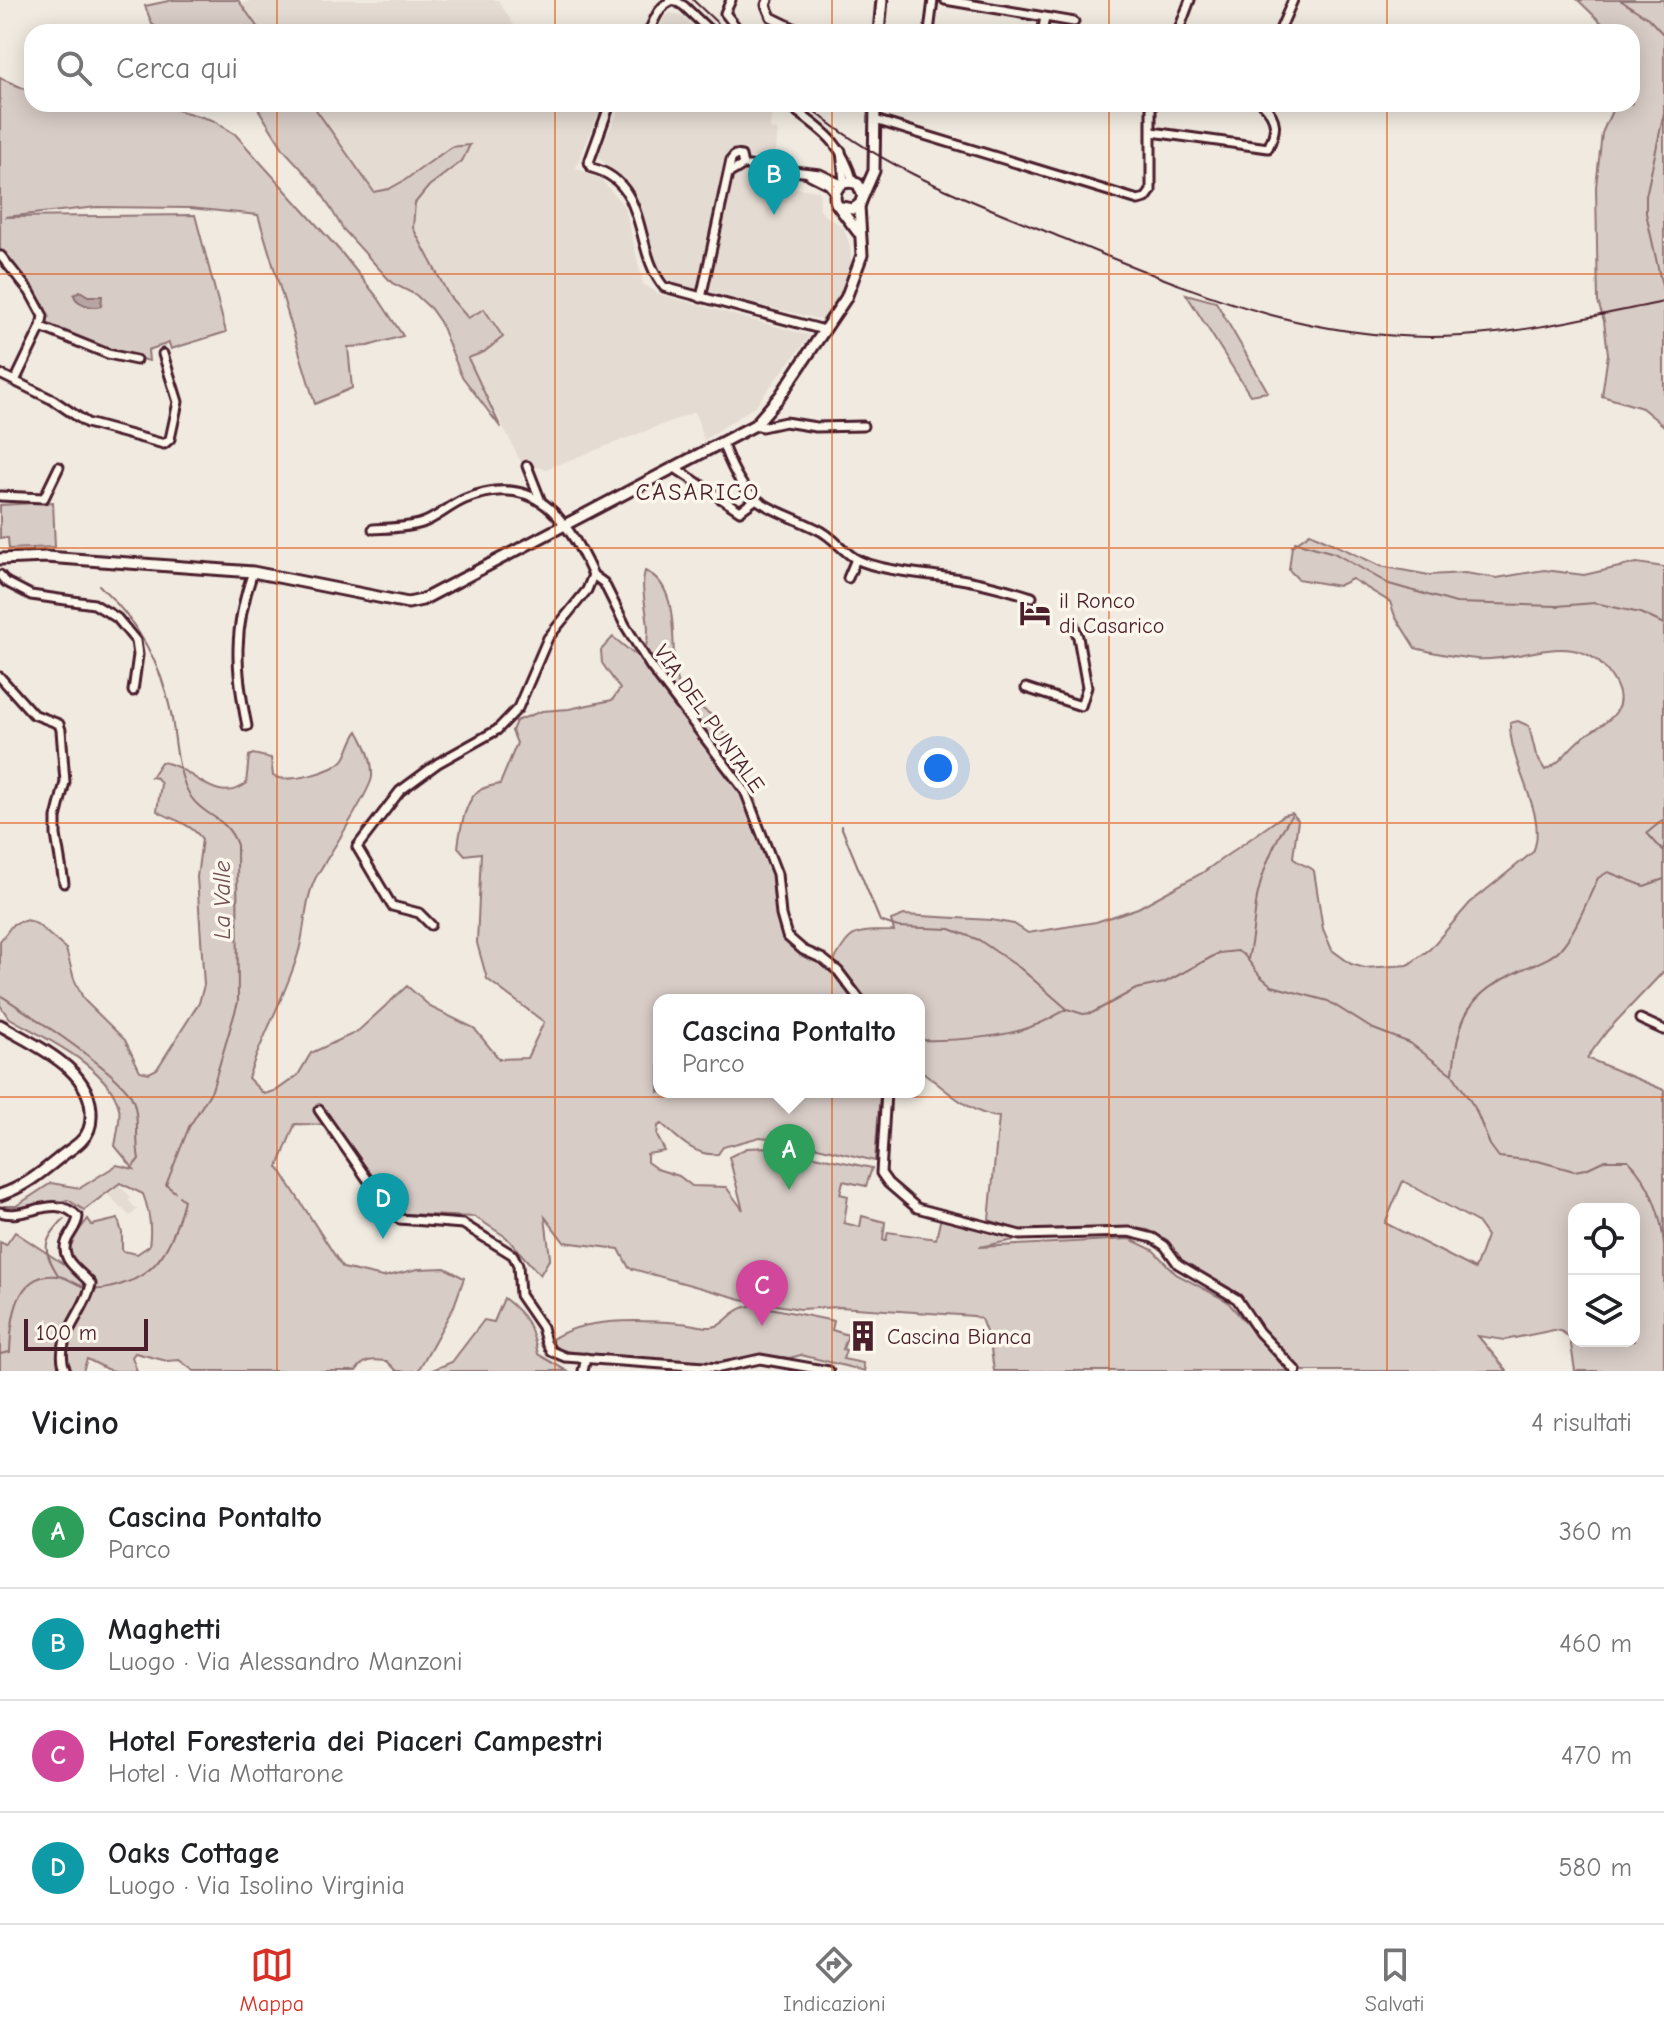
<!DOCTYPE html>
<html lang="it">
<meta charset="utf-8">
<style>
:root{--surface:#fff;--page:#f2f2f2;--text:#202124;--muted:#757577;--line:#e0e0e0;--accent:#d93025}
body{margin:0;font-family:"Comic Neue",sans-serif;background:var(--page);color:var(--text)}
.controls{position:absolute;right:24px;bottom:24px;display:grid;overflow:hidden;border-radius:16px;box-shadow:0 4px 20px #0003}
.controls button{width:72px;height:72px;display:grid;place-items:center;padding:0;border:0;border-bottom:2px solid var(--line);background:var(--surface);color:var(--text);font:40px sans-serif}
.scale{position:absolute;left:24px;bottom:20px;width:124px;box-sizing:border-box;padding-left:8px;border:4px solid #4a1f2b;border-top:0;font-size:22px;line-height:28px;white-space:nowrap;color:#4a1f2b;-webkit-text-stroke:6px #fbf7ec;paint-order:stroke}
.you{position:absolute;left:938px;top:768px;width:28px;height:28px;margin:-20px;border:6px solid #fff;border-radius:50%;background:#1a73e8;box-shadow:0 0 0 12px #1a73e833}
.badge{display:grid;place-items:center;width:52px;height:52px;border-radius:50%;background:var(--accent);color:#fff;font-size:26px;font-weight:700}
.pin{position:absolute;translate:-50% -66px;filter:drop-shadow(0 2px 4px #0008)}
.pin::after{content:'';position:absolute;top:42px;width:28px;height:24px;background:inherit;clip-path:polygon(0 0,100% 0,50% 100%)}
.popup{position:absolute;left:653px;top:994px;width:272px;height:104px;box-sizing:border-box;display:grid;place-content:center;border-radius:16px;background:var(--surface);filter:drop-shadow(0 2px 6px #0005);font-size:26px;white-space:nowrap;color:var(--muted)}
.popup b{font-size:30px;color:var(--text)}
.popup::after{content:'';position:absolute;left:50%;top:100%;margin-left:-16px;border:16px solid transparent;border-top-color:var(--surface)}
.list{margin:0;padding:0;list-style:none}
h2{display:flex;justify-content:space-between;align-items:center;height:104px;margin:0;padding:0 32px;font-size:34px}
h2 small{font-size:26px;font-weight:400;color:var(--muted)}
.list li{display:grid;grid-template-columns:52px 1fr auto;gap:24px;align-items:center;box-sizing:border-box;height:112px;padding:0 32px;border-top:2px solid var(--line)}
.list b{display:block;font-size:30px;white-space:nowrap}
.list p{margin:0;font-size:26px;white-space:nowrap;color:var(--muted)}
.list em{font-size:26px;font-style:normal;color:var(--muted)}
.icon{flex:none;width:44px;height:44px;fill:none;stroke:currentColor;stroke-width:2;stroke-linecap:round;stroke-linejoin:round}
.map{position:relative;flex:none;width:1664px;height:1371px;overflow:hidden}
.search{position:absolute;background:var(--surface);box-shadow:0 4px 20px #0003;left:24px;right:24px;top:24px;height:88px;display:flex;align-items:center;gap:20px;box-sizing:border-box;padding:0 28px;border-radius:24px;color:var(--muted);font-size:30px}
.sheet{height:552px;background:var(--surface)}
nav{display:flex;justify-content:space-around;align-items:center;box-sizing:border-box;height:112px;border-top:2px solid var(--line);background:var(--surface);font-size:22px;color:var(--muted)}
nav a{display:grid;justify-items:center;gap:4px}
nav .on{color:var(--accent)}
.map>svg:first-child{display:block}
.built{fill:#e4dbd2}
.green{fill:#d8ccc6;stroke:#917678;stroke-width:2;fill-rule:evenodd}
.water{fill:#b8a4a2;stroke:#8c6f72;stroke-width:2}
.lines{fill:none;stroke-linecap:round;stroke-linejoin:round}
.stream{stroke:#8c6f72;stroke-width:2}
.street-casing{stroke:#4a1f2b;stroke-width:13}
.secondary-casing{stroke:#4a1f2b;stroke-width:15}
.street{stroke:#fbf7ec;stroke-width:7}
.secondary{stroke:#fbf7ec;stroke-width:9}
.rail{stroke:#4a1f2b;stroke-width:2}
.grid{fill:none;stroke:#e0560e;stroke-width:2;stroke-opacity:0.55}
.labels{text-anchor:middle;stroke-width:7;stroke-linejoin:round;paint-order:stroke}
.poi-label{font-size:22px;fill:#4a1f2b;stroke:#fbf7ec;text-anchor:start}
.street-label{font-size:22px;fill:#4a1f2b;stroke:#fbf7ec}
.neighbourhood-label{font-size:24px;letter-spacing:2px;fill:#4a1f2b;stroke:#fbf7ec}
.water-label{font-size:24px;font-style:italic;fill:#704e55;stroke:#fbf7ec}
</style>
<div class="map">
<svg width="1664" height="1371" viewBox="0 0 1664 1371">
<rect width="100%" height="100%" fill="#f0eae0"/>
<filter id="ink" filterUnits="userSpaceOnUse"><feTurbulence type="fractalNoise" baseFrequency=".0125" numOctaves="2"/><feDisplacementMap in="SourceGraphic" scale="16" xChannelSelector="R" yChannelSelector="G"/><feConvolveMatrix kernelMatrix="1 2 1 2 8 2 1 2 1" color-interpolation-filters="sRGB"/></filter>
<g filter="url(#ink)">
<g class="built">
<polygon points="252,0 498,0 518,32 261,32 242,4"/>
<polygon points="670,13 680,15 699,32 657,32 664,18"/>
<polygon points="312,104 602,104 576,168 602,180 625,208 643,284 659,294 810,336 755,406 704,440 695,412 546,469 522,464 468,357 484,352 503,337 468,318 449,296 413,228 415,203 429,186 462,161 423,167 389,189 374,193"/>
<polygon points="622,104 772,104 770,129 778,130 775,160 750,157 747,182 819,191 820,209 824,215 844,228 850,247 851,262 843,288 824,320 688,289 671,282 656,267 641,206 597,155"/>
<polygon points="119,1185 131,1197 128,1200 137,1210 130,1216 108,1195"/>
</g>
<g class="green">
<polygon points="173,0 238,0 261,32 163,32 152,24 145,6"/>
<polygon points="1578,0 1664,0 1664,426 1642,408 1602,396 1608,354 1604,321 1598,302 1596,187 1602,133 1615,104 1632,104 1632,32 1611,32"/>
<polygon points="0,78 32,92 32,104 157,104 212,120 235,134 341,252 378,298 403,336 368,346 348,347 352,388 315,404 258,215 190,208 97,207 5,217 195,215 226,332 171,349 169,343 148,350 149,361 102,348 47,326 44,305 0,249"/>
<polygon points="255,104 312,104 374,192 389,189 405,180 451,147 470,145 462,161 429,186 415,203 413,228 449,296 468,318 484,309 503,337 484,352 468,358 501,428 461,375 440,322 431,309 416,295 392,283 343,229 318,187 284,150"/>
<polygon points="1186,294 1216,302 1268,392 1250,395"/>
<polygon points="53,502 55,547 9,549 8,538 0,538 0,505"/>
<path d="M1310,533L1380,566L1429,575L1465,573L1497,578L1544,570L1584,575L1637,563L1664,567V971L1608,1030L1587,1058L1664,1090V1371H1575L1570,1338L1561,1331L1554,1330L1505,1340L1478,1336L1507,1371H1303L1269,1340L1230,1288L1177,1258L1167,1240L1148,1230L1127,1227L1019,1230L989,1220L999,1117C970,1115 942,1086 919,1069V1000H659V1092H880L875,1161L793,1141L760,1137L723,1147L718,1154C695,1157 678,1138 662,1124L658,1126L657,1136L665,1151L647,1154V1162L657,1169L679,1176L692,1186L726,1187L743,1210L729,1157L747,1148L772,1147L872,1168L866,1186L843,1181L840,1194L848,1196L844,1223L860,1227L862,1216L885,1222L883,1240H886L888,1232L936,1239L941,1217L1019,1239L979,1247L1130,1239L1153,1250L1176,1274L1227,1301L1287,1371H994L990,1342L981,1319L974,1316L840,1307L800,1309L741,1299L629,1268L619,1249L564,1242L545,1217L550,1258L540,1275L506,1237L475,1217L403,1214L391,1202L336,1125L295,1124L278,1167L343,1268L383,1277L418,1269L445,1268L464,1278L454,1306L418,1371H397L387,1361C373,1360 365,1358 356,1371H194L179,1360L167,1361L135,1353L132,1357L137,1371H111L87,1359L83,1371H0V1242L6,1245L15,1232L68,1267L78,1268L71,1258L69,1243L88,1219L92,1225L118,1219L122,1233V1251L137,1254L149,1246C152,1227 150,1212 143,1194L120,1183L84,1210L68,1200L11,1211L3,1210L4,1206H16L51,1183L80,1188L117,1165L134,1169L115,1146C117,1134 121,1118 119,1108C109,1066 42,1037 8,1017L0,1005V941L13,924L27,920L37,924L66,949L74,979L84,1000L125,1040L140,1071L149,1073L157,1069L199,1003L204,985L197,877L202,839C190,823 173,820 157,811L161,784L157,778L151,777L161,762C192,765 213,807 246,784L249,756L253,754L271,758L273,776C287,784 335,772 344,759C350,750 351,739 358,731C366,745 373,760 372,777C371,790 328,857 319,872C304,895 306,929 298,954C285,997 262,1036 248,1078L264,1094L277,1090L298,1075L311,1053L357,1032L407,986L432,1008L474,1028L499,1059L527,1058L544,1022L487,979L477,943L481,853L465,855L458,847C460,831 464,806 475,794C481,787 492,786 500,784L517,743L512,731L516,721L542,711L569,709L612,700L620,689L602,663L601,650L613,637L634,654L646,646C653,621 638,593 645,571C680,585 671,641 675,671C676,682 680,692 684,702L701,708L710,714L717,727L741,747L750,765L741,773L756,800L781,908L783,939L829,969C852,931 848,931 894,931L891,920L904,915L991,920L1014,924L1028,933L1096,922L1138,908L1202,873L1284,815L1292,813L1298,820L1293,857C1298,866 1309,864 1314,871L1323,929L1332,950L1351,964L1365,968L1408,965L1430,949L1470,903L1533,852C1549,814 1509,767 1510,723L1518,721L1529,726L1536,755L1545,770C1562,763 1568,748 1582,738C1593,729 1608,724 1616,712C1623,700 1619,689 1612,678C1579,624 1523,663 1476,659C1457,657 1434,653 1415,648L1395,616L1390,602L1352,579L1338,586L1298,579L1289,570L1292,546ZM1403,1181L1477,1222L1487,1236L1475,1269L1385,1223ZM1574,1209H1634V1341H1574Z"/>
<path d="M504,1298C526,1315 532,1327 538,1354L567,1371H430L452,1362L484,1320L494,1322Z"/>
<path d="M755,1305L834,1321L832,1330L848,1335L843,1349L846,1350L843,1359L863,1363L865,1371L801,1355L789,1358L765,1355L713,1363L570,1352L555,1348L551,1340C582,1317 642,1320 680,1323C690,1323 702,1328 712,1327C727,1326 729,1308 755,1305Z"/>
</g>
<path class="water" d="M80,291L88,296H102L101,306C92,309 76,304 74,295Z"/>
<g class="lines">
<g class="stream">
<polyline points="1620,0 1648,18 1664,35"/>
<polyline points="1664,113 1646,196 1646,213 1664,295"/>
<polyline points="1295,542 1334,553 1389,584 1456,603 1557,606 1595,603 1640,613 1664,624"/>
<path d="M99,585C136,620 161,662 171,713C176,739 176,773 191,797C205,818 226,815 237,845L238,1002L212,1090L189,1127L166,1185L175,1192"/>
<polyline points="1664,819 1647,833 1664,852"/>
<path d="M841,826L880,921L898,927L950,929L979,940L1020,968L1067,1009L1083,1014L1092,1013L1136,989L1164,983L1219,953L1237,951L1244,955L1260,976L1272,986L1328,1001L1371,1028L1410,1043L1453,1075L1475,1108L1490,1145L1499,1157L1538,1161L1574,1171L1586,1169L1605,1160H1628C1650,1181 1662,1217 1664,1246"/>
<path d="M1248,959C1253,938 1254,918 1257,897C1263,869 1275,840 1291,816"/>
<path d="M0,995C26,1012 121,1073 132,1098C140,1115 135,1140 139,1159L134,1165"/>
<path d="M919,1040C950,1041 1005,1038 1033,1026C1045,1022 1056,1015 1067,1009"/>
<path d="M1453,1073C1459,1014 1467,995 1523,969C1535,964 1551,959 1560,949C1577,930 1587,900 1598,878L1608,872L1644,886L1664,879"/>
<path d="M58,1275C42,1249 42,1241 64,1219"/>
<path d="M94,1289C105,1290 114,1287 125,1283C163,1271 175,1235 184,1200L179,1196"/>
<path d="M0,1354L10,1352C11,1320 15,1271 58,1276C68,1277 77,1286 88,1288"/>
</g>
<defs>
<g id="street">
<polyline points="731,0 725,13 740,32"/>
<polyline points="768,0 766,5 771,17 802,32"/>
<polyline points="945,0 1074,22"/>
<path d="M649,32C655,18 659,5 674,0L684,6L711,32"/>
<polyline points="929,32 933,0"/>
<polyline points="1042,32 1045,18"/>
<polyline points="1178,32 1190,0"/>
<polyline points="1279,32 1293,0"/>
<path d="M610,104L589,162L592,168C650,183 633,251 664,287L824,330"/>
<path d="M787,104C821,130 841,139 853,182"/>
<polyline points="875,120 1138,200 1146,198 1151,191 1151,104"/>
<path d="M1152,132L1268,148C1277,130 1278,119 1263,104"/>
<polyline points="841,151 844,182"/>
<polyline points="749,166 820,174 841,184"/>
<polyline points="810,175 828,184 835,192"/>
<polyline points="1,256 30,292 43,316 41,327 15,381"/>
<polyline points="701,298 731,160 735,155 741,156 743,165 728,174"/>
<polyline points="41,327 108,354 136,360"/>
<polyline points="0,374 53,400 87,423 164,444 170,439 178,402 163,354"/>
<polyline points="755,425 762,427 785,422 816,427 863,426"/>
<path d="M722,442C745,507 761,502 817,529C833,536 842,551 856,559C879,571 928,574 954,578C981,582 1006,589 1032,597"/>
<polyline points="527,466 540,499"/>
<polyline points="675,468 740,511 755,500"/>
<polyline points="0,496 44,498 59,467"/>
<path d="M373,529C389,528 407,528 422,523C437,518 450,505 465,499C534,471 567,517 593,575L587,590L548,638L518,708L497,730L438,763L400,791L357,847L392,906L419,913L431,925"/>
<polyline points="0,575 6,582 31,595 94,604 117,618 136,641 138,655 133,691"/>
<polyline points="593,575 604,583 625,625 651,667 745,791 777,874 781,915 787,936 803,950 823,959 838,971 860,1000"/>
<polyline points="848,578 856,559"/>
<polyline points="0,677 33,714 59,724 61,730 65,782 56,818 56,835 64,883"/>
<polyline points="1026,688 1081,706 1087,687 1078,637 1073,623"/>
<path d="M247,726C235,668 233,629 253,572"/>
<polyline points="1640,1019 1664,1030"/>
<polyline points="886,1092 881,1173 888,1183 917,1208 1020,1235 1129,1232 1153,1238 1165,1246 1178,1264 1237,1299 1259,1332 1296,1371"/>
<polyline points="319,1110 389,1210 399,1219 463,1224 513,1255 518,1265 520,1295 542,1327 546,1342 551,1351 565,1357 719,1368 760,1359 829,1371"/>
<path d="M0,1212C26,1221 54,1192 78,1217C77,1226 71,1232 67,1240C58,1260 81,1271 91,1284C86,1312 51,1341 66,1371"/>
<polyline points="583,1371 586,1358"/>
</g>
<g id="secondary">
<polyline points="879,32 882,0"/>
<polyline points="863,196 874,171 875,104"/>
<path d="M841,207L853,209L860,204L863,196L858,184C843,178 832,188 836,203L858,232"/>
<polyline points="0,559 46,557 253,572 408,603 422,600 755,425 780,396 846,298 862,255 859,206"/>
<path d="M0,1025C35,1046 94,1069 91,1117C91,1126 89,1133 82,1140C77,1146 69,1150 63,1155C42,1172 25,1187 0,1195"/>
</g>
</defs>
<use href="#street" class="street-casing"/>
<use href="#secondary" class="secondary-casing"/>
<use href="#street" class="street"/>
<use href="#secondary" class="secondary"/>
<g class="rail">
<polyline points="693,0 727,32"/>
<path d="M806,104C877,166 963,198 1050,233C1190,289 1306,345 1462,336C1530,332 1597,315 1664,302"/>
</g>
</g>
</g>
<path class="grid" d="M277,0V32M555,0V32M832,0V32M1109,0V32M1387,0V32M277,104V1371M555,104V1371M832,104V1371M1109,104V1371M1387,104V1371M0,274H1664M0,548H1664M0,823H1664M0,1097H1664"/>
<defs>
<symbol id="hotel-bare" viewBox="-9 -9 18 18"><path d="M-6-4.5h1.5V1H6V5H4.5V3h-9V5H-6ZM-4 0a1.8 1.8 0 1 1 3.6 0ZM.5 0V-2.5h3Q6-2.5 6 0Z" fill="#4a1f2b" stroke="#fbf7ec" stroke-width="2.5" paint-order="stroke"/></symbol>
<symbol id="building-bare" viewBox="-9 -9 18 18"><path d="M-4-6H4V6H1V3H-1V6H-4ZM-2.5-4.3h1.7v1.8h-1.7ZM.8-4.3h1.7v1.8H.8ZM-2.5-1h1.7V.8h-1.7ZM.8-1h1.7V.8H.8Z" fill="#4a1f2b" stroke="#fbf7ec" stroke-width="2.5" paint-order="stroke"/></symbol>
</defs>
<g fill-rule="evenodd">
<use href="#hotel-bare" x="1013" y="591" width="44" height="44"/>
<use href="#building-bare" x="841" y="1314" width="44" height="44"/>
</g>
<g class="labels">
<g class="poi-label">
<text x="1059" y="608">il Ronco<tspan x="1059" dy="25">di Casarico</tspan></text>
<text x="887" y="1344">Cascina Bianca</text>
</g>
<g class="street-label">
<text transform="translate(710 718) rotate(55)" y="8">VIA DEL PUNTALE</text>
</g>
<g class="neighbourhood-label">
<text x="698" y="500">CASARICO</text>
</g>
<g class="water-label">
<text transform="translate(222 900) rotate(-90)" y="8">La Valle</text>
</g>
</g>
</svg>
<div class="controls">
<button><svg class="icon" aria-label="locate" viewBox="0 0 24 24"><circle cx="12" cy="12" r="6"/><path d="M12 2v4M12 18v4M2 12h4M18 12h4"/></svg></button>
<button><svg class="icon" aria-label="layers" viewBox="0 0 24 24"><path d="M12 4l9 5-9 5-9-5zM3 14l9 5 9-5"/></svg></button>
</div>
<div class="scale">100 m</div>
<div class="you"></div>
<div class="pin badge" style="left:789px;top:1190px;background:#2e9e5b">A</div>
<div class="popup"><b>Cascina Pontalto</b>Parco</div>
<div class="pin badge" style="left:774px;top:215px;background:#0f9aa8">B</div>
<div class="pin badge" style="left:762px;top:1326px;background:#d1479c">C</div>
<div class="pin badge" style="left:383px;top:1239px;background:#0f9aa8">D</div>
<div class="search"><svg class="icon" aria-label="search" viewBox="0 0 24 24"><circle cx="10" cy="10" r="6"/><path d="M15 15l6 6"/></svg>Cerca qui</div>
</div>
<section class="sheet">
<h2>Vicino<small>4 risultati</small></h2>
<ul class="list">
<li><span class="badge" style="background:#2e9e5b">A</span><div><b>Cascina Pontalto</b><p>Parco</p></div><em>360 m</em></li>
<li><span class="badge" style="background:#0f9aa8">B</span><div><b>Maghetti</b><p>Luogo · Via Alessandro Manzoni</p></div><em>460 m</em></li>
<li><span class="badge" style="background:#d1479c">C</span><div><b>Hotel Foresteria dei Piaceri Campestri</b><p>Hotel · Via Mottarone</p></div><em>470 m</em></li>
<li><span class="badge" style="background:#0f9aa8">D</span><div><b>Oaks Cottage</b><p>Luogo · Via Isolino Virginia</p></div><em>580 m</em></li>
</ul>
</section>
<nav>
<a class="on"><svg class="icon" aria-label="map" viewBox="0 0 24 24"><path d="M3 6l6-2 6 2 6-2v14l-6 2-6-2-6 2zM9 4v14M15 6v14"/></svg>Mappa</a>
<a><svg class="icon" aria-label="directions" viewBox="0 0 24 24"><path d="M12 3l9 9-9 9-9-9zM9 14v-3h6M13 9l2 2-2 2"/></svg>Indicazioni</a>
<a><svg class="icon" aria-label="saved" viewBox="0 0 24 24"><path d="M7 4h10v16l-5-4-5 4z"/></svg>Salvati</a>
</nav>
